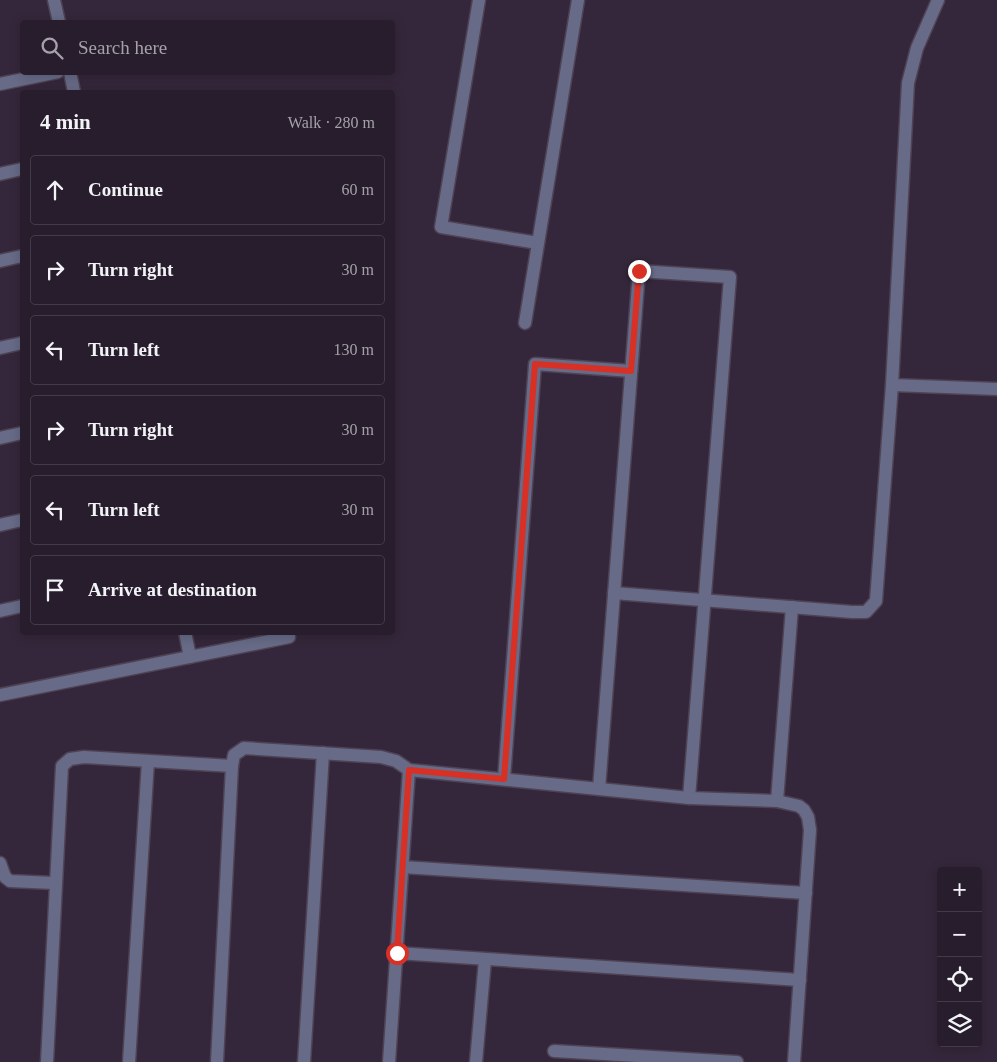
<!DOCTYPE html>
<meta charset="utf-8">
<style>
:root{--surface:#281d2c;--page:#342a38;--text:#f1f3f6;--muted:#a5a2a9;--line:#443b48}
body{margin:0;font-family:"Times New Roman",serif;background:var(--page);color:var(--text)}
.controls{position:absolute;right:15px;bottom:15px;display:grid;overflow:hidden;border-radius:5px;box-shadow:0 2px 12px #0003}
.controls button{width:45px;height:45px;display:grid;place-items:center;padding:0;border:0;border-bottom:1px solid var(--line);background:var(--surface);color:var(--text);font:25px sans-serif}
.stop{position:absolute;width:15px;height:15px;margin:-11px;border:4px solid #d93025;border-radius:50%;background:#fff}
.stop.end{background:#d93025;border-color:#fff;box-shadow:0 1px 5px #0008}
.list{margin:0;padding:0;list-style:none}
h2{display:flex;justify-content:space-between;align-items:center;height:65px;margin:0;padding:0 20px;font-size:21px}
h2 small{font-size:16px;font-weight:400;color:var(--muted)}
.list li{display:grid;grid-template-columns:32px 1fr auto;gap:15px;align-items:center;box-sizing:border-box;height:70px;margin:0 10px 10px;padding:0 10px;border:1px solid var(--line);border-radius:5px}
.list b{display:block;font-size:19px;white-space:nowrap}
.list em{font-size:16px;font-style:normal;color:var(--muted)}
.icon{flex:none;width:28px;height:28px;fill:none;stroke:currentColor;stroke-width:2;stroke-linecap:round;stroke-linejoin:round}
.map{position:relative;flex:none;width:997px;height:1062px;overflow:hidden}
.search{position:absolute;background:var(--surface);box-shadow:0 2px 12px #0003;left:20px;top:20px;width:375px;height:55px;display:flex;align-items:center;gap:12px;box-sizing:border-box;padding:0 18px;border-radius:5px;color:var(--muted);font-size:19px}
.panel{position:absolute;background:var(--surface);box-shadow:0 2px 12px #0003;left:20px;top:90px;width:375px;height:545px;border-radius:5px}
.map>svg:first-child{display:block}
.lines{fill:none;stroke-linecap:round;stroke-linejoin:round}
.minor-casing{stroke:#4f4255;stroke-width:15}
.minor{stroke:#676b87;stroke-width:12}
.route{stroke:#d93025;stroke-width:6}
</style>
<div class="map">
<svg width="997" height="1062" viewBox="0 0 997 1062">
<rect width="100%" height="100%" fill="#35273b"/>
<g class="lines">
<defs>
<g id="minor">
<polyline points="54,0 59,22"/>
<polyline points="479,0 441,227 538,243"/>
<polyline points="70,72 74,92"/>
<polyline points="0,84 58,72"/>
<polyline points="0,174 22,169"/>
<polyline points="0,261 22,256"/>
<polyline points="525,323 578,0"/>
<polyline points="0,348 22,343"/>
<polyline points="892,385 997,389"/>
<polyline points="0,438 22,433"/>
<polyline points="0,525 22,520"/>
<polyline points="614,593 852,612 866,612 876,601 892,385 908,83 917,48 938,0"/>
<polyline points="0,611 22,606"/>
<polyline points="185,632 190,657"/>
<polyline points="0,695 289,637"/>
<polyline points="504,779 535,364 631,371"/>
<polyline points="599,789 639,271 730,277 689,798"/>
<polyline points="777,801 792,607"/>
<polyline points="0,863 5,877 10,881 54,883"/>
<polyline points="403,867 806,893"/>
<polyline points="397,953 800,980"/>
<polyline points="554,1051 737,1062"/>
<polyline points="47,1062 62,766 70,759 84,757 232,766 234,755 244,748 381,757 396,761 409,770 689,798 777,801 799,806 804,810 808,817 810,830 794,1062"/>
<polyline points="129,1062 148,761"/>
<polyline points="217,1062 232,766"/>
<polyline points="304,1062 323,753"/>
<polyline points="389,1062 409,770"/>
<polyline points="476,1062 485,960"/>
</g>
</defs>
<use href="#minor" class="minor-casing"/>
<use href="#minor" class="minor"/>
</g>
<g class="lines">
<polyline class="route" points="397,953 409,770 504,779 535,364 631,371 639,271"/>
</g>
</svg>
<div class="controls">
<button>+</button>
<button>−</button>
<button><svg class="icon" aria-label="locate" viewBox="0 0 24 24"><circle cx="12" cy="12" r="6"/><path d="M12 2v4M12 18v4M2 12h4M18 12h4"/></svg></button>
<button><svg class="icon" aria-label="layers" viewBox="0 0 24 24"><path d="M12 4l9 5-9 5-9-5zM3 14l9 5 9-5"/></svg></button>
</div>
<div class="stop" style="left:397px;top:953px"></div>
<div class="stop end" style="left:639px;top:271px"></div>
<div class="search"><svg class="icon" aria-label="search" viewBox="0 0 24 24"><circle cx="10" cy="10" r="6"/><path d="M15 15l6 6"/></svg>Search here</div>
<section class="panel">
<h2>4 min<small>Walk · 280 m</small></h2>
<ul class="list">
<li><svg class="icon" aria-label="ahead" viewBox="0 0 24 24"><path d="M12 20V5M6 11l6-6 6 6"/></svg><div><b>Continue</b></div><em>60 m</em></li>
<li><svg class="icon" aria-label="right" viewBox="0 0 24 24"><path d="M7 20v-9h11M14 6l5 5-5 5"/></svg><div><b>Turn right</b></div><em>30 m</em></li>
<li><svg class="icon" aria-label="left" viewBox="0 0 24 24"><path d="M17 20v-9H6M10 6l-5 5 5 5"/></svg><div><b>Turn left</b></div><em>130 m</em></li>
<li><svg class="icon" aria-label="right" viewBox="0 0 24 24"><path d="M7 20v-9h11M14 6l5 5-5 5"/></svg><div><b>Turn right</b></div><em>30 m</em></li>
<li><svg class="icon" aria-label="left" viewBox="0 0 24 24"><path d="M17 20v-9H6M10 6l-5 5 5 5"/></svg><div><b>Turn left</b></div><em>30 m</em></li>
<li><svg class="icon" aria-label="arrive" viewBox="0 0 24 24"><path d="M6 21V4h12l-3 4 3 4H6"/></svg><div><b>Arrive at destination</b></div></li>
</ul>
</section>
</div>
